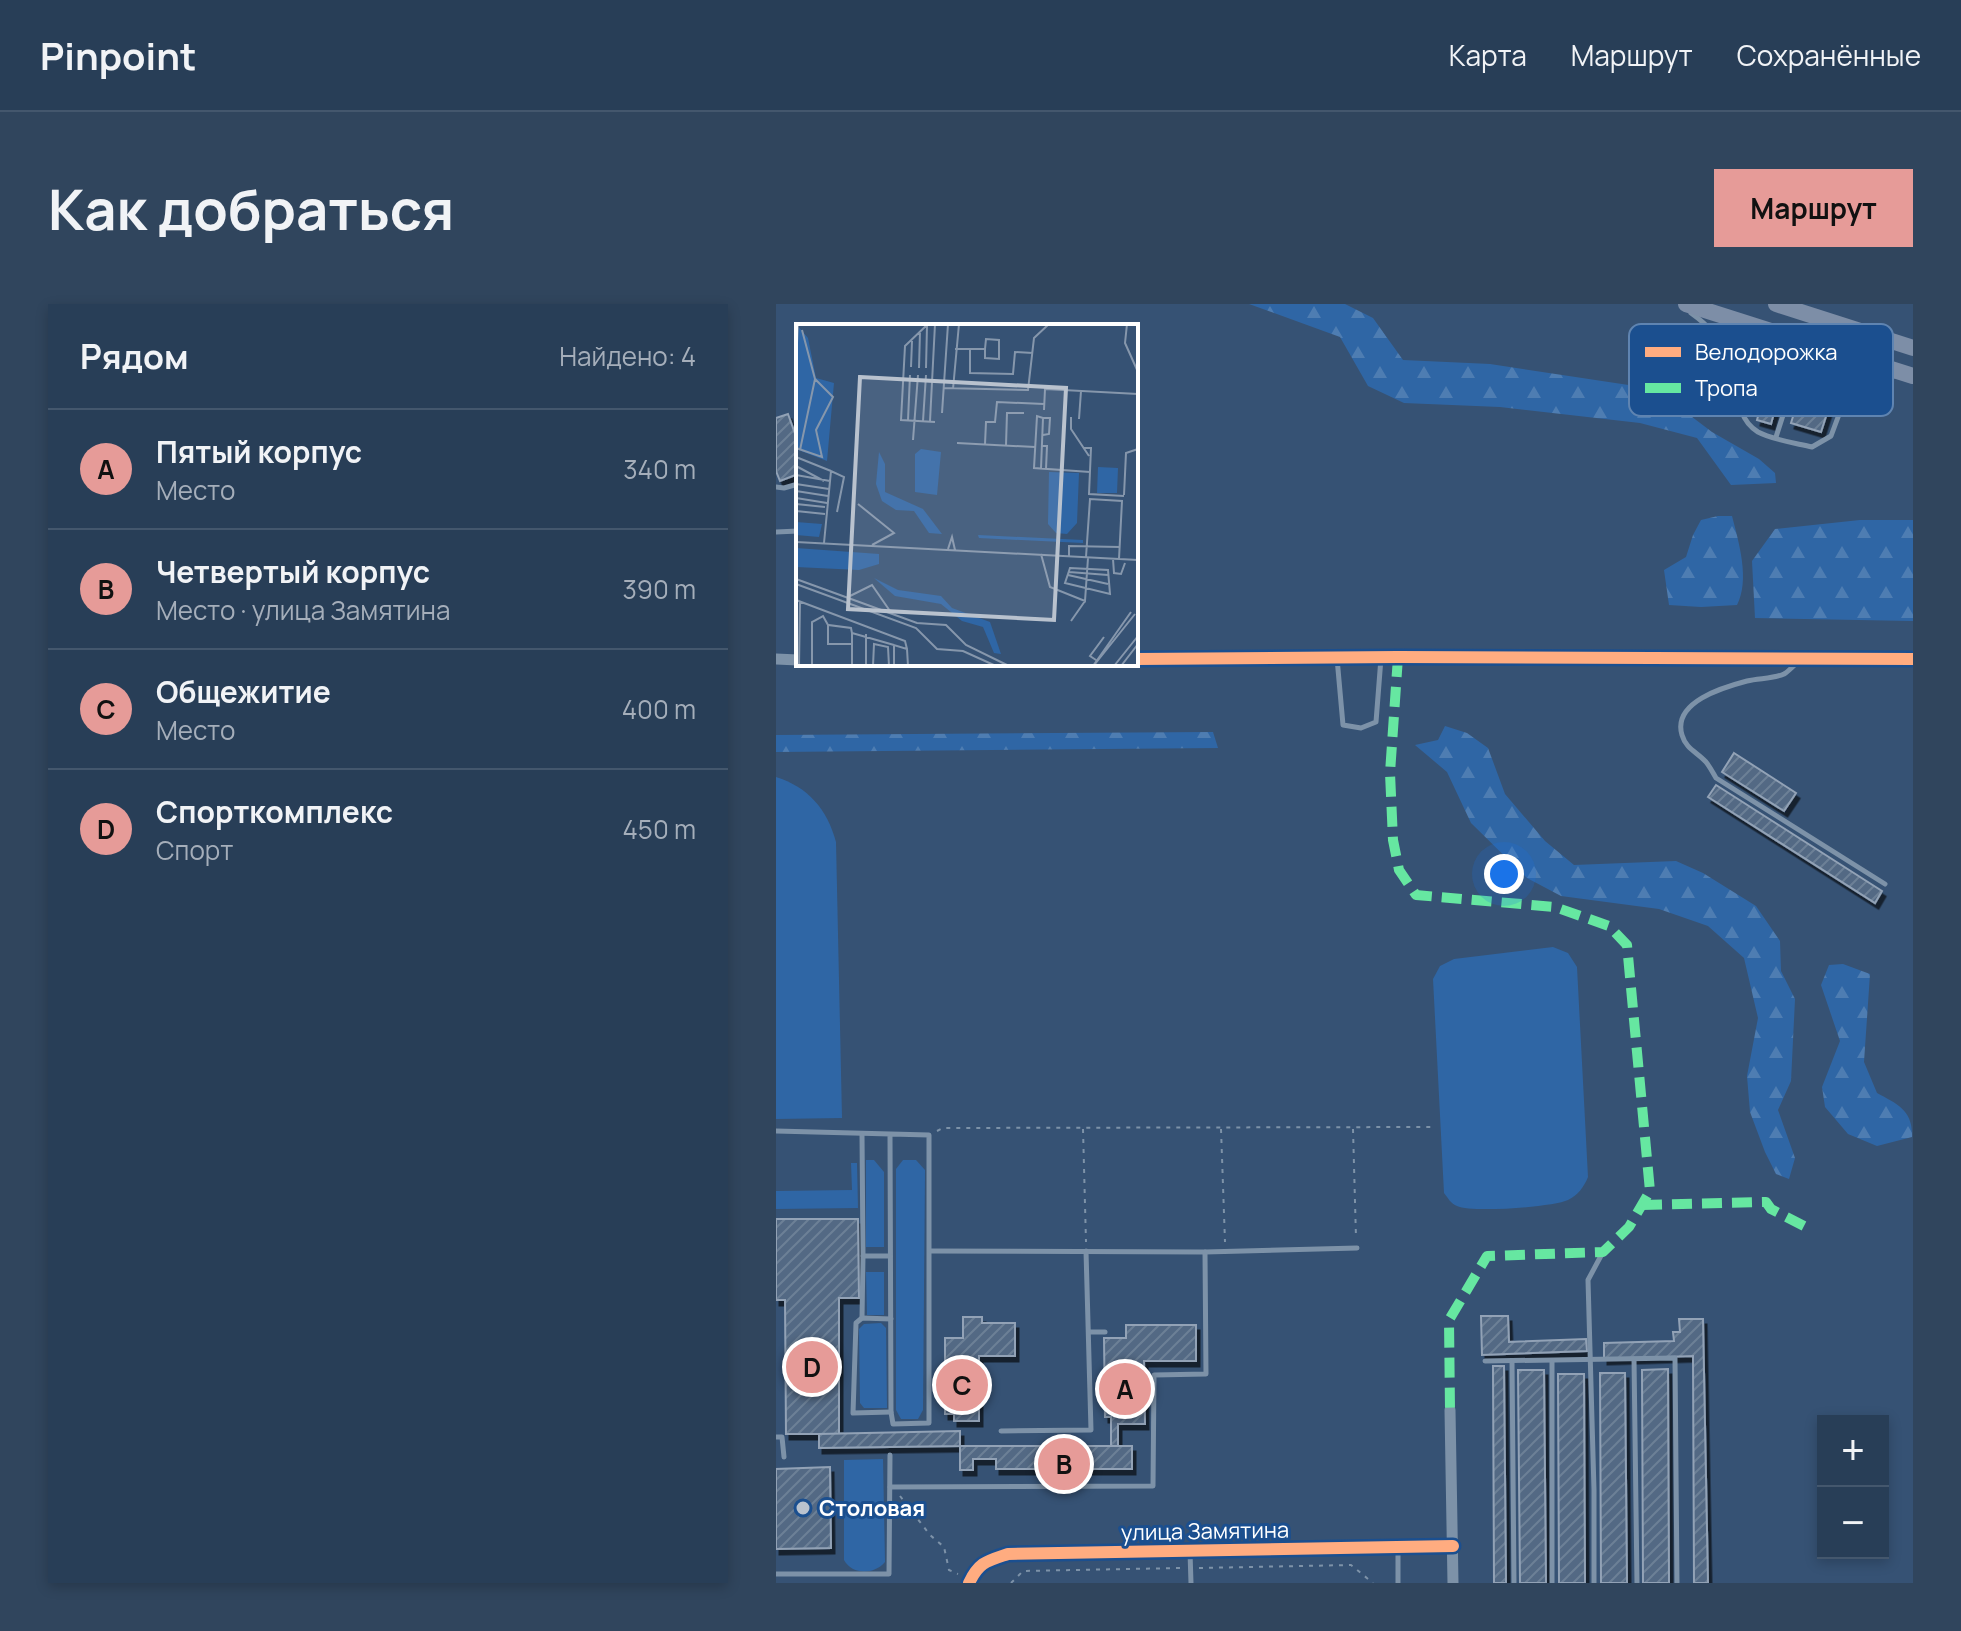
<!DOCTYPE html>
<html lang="ru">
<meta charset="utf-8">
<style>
:root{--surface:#283e57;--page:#30455d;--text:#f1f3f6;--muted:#a5aeba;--line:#44576d;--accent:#e69b98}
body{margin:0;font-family:Manrope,sans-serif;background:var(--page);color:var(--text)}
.controls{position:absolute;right:24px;bottom:24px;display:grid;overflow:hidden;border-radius:0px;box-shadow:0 4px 12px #0003}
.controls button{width:72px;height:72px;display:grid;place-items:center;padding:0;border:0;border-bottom:2px solid var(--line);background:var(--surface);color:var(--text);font:40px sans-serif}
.you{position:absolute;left:728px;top:570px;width:28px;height:28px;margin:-20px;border:6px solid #fff;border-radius:50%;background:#1a73e8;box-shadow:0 0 0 12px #1a73e833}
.badge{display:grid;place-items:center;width:52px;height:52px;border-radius:50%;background:var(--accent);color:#111;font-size:26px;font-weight:700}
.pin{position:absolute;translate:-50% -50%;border:4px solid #fff;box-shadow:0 2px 8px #0006}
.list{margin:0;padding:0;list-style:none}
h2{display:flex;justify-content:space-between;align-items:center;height:104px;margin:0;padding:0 32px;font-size:34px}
h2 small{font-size:26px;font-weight:400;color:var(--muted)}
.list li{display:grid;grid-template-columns:52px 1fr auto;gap:24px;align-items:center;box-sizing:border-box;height:120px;padding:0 32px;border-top:2px solid var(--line)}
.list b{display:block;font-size:30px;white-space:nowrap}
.list p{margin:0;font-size:26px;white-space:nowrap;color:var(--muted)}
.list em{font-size:26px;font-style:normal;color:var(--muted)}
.map{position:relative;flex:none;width:1137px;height:1279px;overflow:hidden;border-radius:0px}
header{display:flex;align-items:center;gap:48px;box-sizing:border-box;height:112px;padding:0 40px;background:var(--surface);border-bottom:2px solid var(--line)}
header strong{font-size:38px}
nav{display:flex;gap:44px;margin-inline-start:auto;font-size:28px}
.intro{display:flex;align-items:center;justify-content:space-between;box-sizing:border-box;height:192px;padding:0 48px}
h1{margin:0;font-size:56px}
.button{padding:20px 36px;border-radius:0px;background:var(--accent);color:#111;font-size:28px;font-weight:700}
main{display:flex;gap:48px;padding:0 48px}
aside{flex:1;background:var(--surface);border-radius:0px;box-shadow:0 4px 12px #0003}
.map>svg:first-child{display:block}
.grass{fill:#2f66a5}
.forest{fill:url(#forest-firs)}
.building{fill:url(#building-hatch);stroke:#92a2b6;stroke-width:2;filter:url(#shadow)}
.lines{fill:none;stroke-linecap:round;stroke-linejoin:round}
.path{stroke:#7d92a8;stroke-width:2;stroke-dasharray:4 6;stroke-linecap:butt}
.lane{stroke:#7d92a8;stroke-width:5}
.street{stroke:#7d92a8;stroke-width:11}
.primary{stroke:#7d8ea7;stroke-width:16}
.quiet{stroke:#66e7a1;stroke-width:10;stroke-dasharray:20 10;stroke-linecap:butt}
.cycleway-casing{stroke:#1b4f8f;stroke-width:17}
.cycleway{stroke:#ffac80;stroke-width:12}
.poi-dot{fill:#b9c2ce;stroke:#1b4f8f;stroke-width:3}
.labels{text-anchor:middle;stroke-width:6;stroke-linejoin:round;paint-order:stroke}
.poi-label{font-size:22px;font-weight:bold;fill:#fff;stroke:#1b4f8f;text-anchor:start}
.street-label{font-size:22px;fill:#fff;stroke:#1b4f8f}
.inset-road{fill:none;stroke:#8697ac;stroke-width:2}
.view{fill:#b9c2ce;fill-opacity:0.15;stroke:#b9c2ce;stroke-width:4}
.inset-edge{fill:none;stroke:#fff;stroke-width:4}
.key{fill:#1b4f8f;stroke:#5f84b1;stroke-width:2}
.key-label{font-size:22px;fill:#fff}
</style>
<header>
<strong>Pinpoint</strong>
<nav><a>Карта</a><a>Маршрут</a><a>Сохранённые</a></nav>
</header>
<div class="intro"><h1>Как добраться</h1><a class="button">Маршрут</a></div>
<main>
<aside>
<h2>Рядом<small>Найдено: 4</small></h2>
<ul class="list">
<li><span class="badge">A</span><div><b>Пятый корпус</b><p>Место</p></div><em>340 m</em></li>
<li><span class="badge">B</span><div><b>Четвертый корпус</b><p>Место · улица Замятина</p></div><em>390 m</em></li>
<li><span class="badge">C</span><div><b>Общежитие</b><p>Место</p></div><em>400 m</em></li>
<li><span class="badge">D</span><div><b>Спорткомплекс</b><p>Спорт</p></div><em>450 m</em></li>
</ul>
</aside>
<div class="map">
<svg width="1137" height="1279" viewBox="0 0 1137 1279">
<defs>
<pattern id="forest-firs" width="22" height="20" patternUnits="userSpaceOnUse" patternTransform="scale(2)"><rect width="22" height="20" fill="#2f66a5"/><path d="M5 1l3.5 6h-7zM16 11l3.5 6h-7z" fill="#4e7db2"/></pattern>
<pattern id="building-hatch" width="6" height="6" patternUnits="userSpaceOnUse" patternTransform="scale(2)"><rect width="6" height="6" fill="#526984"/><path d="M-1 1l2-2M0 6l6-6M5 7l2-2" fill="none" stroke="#6c8096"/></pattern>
<filter id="shadow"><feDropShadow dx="3.5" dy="5.5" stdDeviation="0" flood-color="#0009"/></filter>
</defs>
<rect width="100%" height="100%" fill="#365274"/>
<g class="grass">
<path d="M0,473C32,483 51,505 60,538L66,814L0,815Z"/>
<path d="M777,643L792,649L801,663L812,873C808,883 802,891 792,896C777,903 696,909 681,902C675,900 672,894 668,889L657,675L664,662L678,655Z"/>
<polygon points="90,856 98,856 108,868 108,943 90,943"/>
<polygon points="127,856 140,856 149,866 147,1106 142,1115 125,1115 120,1106 120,865"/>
<polygon points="75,859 81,859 82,904 0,905 0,887 76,886"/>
<polygon points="90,968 108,968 108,1011 91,1011"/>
<polygon points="105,1019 110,1024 111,1104 88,1104 84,1099 83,1025 88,1020"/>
<path d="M107,1155L109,1258C98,1271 76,1271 68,1256V1156Z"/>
</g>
<g class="forest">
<polygon points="473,0 569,0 597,14 627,56 714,60 879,85 936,128 983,155 999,169 1000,179 955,181 921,134 864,119 724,103 628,99 592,82 564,33"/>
<path d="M942,212H956C963,239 974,276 961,301L925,303L893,301L888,266L910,253L917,231L925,216Z"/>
<polygon points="1084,216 1137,216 1137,317 979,314 976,257 999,225"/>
<polygon points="669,422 691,429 712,444 729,490 769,537 798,561 900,557 927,569 980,602 1004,637 1005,667 1019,695 1015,777 1002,806 1019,854 1013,875 1000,870 989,848 974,808 971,772 982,714 968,654 932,622 883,605 785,592 751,574 695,519 671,468 639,441 662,436"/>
<polygon points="437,428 442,444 0,448 0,431"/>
<path d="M1067,660L1094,670L1088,758L1101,789C1121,800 1137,806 1136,833L1101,842L1072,830L1049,803L1046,783L1064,737L1045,681L1053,661Z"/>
</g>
<g class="building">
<polygon points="992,76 1006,80 995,120 981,116"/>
<polygon points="1024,90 1054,100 1045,128 1015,119"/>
<polygon points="12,110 22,138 22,170 4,177 0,167 0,114"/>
<polygon points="958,449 1020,489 1008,507 946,468"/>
<polygon points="940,481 1106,587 1099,599 932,493"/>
<polygon points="0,915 82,915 83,994 63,994 63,1130 10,1130 9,996 0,996"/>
<polygon points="705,1012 732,1012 733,1038 810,1035 811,1047 706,1051"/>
<polygon points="187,1013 206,1013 206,1019 239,1019 239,1052 203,1052 203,1117 178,1117 178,1110 169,1110 169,1034 187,1034"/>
<polygon points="903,1015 927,1015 932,1279 918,1279 917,1052 828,1055 828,1039 898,1037 897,1028 904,1028"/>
<polygon points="350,1021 420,1021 420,1057 368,1057 369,1120 342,1120 342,1142 335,1142 335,1113 329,1113 328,1034 350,1034"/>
<polygon points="717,1062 728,1062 730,1279 718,1279"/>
<polygon points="892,1065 893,1279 867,1279 866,1066"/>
<polygon points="742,1066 768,1066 770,1279 744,1279"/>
<polygon points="824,1069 849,1069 851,1279 825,1279"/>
<polygon points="782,1070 808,1070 809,1279 783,1279"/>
<polygon points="184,1127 184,1142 43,1144 43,1130"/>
<polygon points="184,1142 356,1142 356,1165 283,1165 283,1172 269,1172 269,1165 220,1165 220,1155 197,1155 197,1166 184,1166"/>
<polygon points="54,1163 55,1244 0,1245 0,1165"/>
</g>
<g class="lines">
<g class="path">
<polyline points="307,825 310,938"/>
<polyline points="445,825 449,938"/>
<polyline points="577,825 580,934"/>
<polyline points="161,827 167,824 655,823"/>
<polyline points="124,1192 154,1231 168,1243 173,1266 182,1270"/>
<polyline points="423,1264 575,1261 597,1279"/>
<polyline points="235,1279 247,1267 404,1264"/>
</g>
<g class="lane">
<path d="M915,9C932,21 946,36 955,55C965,80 956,112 982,128C997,136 1019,139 1036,143L1055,132L1071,89L1078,82L1088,77L1118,72"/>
<polyline points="955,55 1071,89"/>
<polyline points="1000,133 1019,74"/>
<polyline points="0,183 8,184 22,180"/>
<polyline points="0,228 22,227"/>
<polyline points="561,354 567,421 585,424 600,418 605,354"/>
<path d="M1022,358C1018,361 1013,367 1008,370C997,375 983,374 971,377C948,383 896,398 906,431C910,445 921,448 930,458C934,463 937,469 940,474L1109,580"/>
<polyline points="0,827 153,831 153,1119 117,1120 115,1108 114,830"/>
<polyline points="86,830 87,952 114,952"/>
<polyline points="154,947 429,948 581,944"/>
<polyline points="86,1014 87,952"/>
<polyline points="115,1015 86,1014 80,1019 77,1109 115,1108"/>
<polyline points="314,1028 329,1028"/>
<polyline points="858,1055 861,1279"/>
<polyline points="709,1057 899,1054 901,1279"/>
<polyline points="736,1057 738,1279"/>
<polyline points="225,1127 315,1126 310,947"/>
<polyline points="0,1133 6,1133 8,1153"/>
<polyline points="114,1183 377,1182 378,1071 430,1070 429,948"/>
<polyline points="622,1244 622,1279"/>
<polyline points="414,1248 415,1279"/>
<polyline points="0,1270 113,1270 114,1151"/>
<polyline points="776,1279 776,1057"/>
<polyline points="818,1279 818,1186 812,976 827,948"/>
</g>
<g class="street">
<polyline points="0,355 22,356"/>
<polyline points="360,355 622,353 1137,355"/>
<polyline points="674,1106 677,1279"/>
<path d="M193,1279C203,1258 211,1257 232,1250L677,1242"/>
</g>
<g class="primary">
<polyline points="910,0 1137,72"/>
<polyline points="1000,0 1137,44"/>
</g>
<g class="quiet">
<polyline points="622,353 614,469 617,536 623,566 640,591 779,603 833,622 851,641 874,887 853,923 827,948 711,952 673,1016 674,1106"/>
<polyline points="866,901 990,898 995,905 1028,922"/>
</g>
<defs>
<g id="cycleway">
<polyline points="360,355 622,353 1137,355"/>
<path d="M193,1279C203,1258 211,1257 232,1250L677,1242"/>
</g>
</defs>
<use href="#cycleway" class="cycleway-casing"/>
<use href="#cycleway" class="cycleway"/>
</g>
<circle class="poi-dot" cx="27" cy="1204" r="8"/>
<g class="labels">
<g class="poi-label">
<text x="43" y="1212">Столовая</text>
</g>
<g class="street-label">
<text transform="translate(429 1227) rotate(-1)" y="8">улица Замятина</text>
</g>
</g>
<g transform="translate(20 20)">
<rect width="342" height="342" fill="#365274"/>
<path d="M125,125L145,128L141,171L119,168V130ZM302,143L322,144L321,169H301ZM253,148L283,149L281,199L271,210L260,209L252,200Z" fill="#2f66a5"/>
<path d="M83,128L89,140V168L127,185L146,210L133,209L118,187L100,186L86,177L80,160ZM0,198L26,200L23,213L0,211ZM182,211L287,216V219L183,214ZM0,224L83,230V240L63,246L0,243ZM78,254L102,266L145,272L156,284L194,298L205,330L198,329L187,303L166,297L145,280L99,272Z" fill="#2f66a5"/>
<path d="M0,0L12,14L20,54L38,59L31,137L0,125Z" fill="#2f66a5"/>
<path class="inset-road" d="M132,0L109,22L105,96L139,98M257,0H293M331,0L329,19L342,48M159,25H174V49L217,50L219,28L237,29M174,25H189V34L203,35V16L190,15L189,25M0,38L2,0M115,43L116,17M123,44L124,7M130,44L131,2M147,64L232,66L238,14L253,0M157,65L163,0M248,86L249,65L342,70M146,89L152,0M275,93V105L293,132M283,95L285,67M112,96L114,51M127,97L130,51M134,97L139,0M247,111L253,110L254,94H247M117,116L122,51M161,119L239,123M189,120L190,98H199L201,78L248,80M210,121L211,89H228M246,122H251L250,145M0,124L26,133L20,106L37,73L19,55M287,124H295L293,170L328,172M4,126L19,55L6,6M0,133L35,147M0,142L28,157M245,144L247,94L241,92L238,144L294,148M0,151L34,157M0,160L33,165M0,167L32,172M328,171L330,129L342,125M0,174L31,179M0,180L29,183M62,180L98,209L76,221M0,187L29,190M0,218L342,236M28,219L35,147L48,153L41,188M152,225L156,213L159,226M245,230L254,263L289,277L292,234M273,232V222L324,223M290,233L294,175L326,177L323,235M317,235L318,249L325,250L329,239M274,244L312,246L314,270L269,259ZM273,248L312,251M272,251L312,260M0,255L121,299L150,301L170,321L213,342M0,260L120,304L141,325L167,327L200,342M54,272L76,261L94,287M0,276L109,317L111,325M275,297L289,277M56,309L98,321M300,336L294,332L308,313M299,340L339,290M3,342L4,278M16,342V298L27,292L32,301M56,342V309L55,304L32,301V320H56M70,342V310M77,342L78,320L92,323L93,342M98,342V321L111,325L112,342M297,342L335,288M318,342L342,312M325,342L342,320"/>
<path class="view" d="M64,53L270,64L258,296L52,285Z"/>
<rect width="342" height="342" class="inset-edge"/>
</g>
<rect x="853" y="20" width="264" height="92" rx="12" class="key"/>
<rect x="869" y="43" width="36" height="10" fill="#ffac80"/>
<rect x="869" y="79" width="36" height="10" fill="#66e7a1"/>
<g class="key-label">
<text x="919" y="56">Велодорожка</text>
<text x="919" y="92">Тропа</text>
</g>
</svg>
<div class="controls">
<button>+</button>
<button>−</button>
</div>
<div class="you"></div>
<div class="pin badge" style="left:349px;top:1085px">A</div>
<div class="pin badge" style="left:288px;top:1160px">B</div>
<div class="pin badge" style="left:186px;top:1081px">C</div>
<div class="pin badge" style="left:36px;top:1063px">D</div>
</div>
</main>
